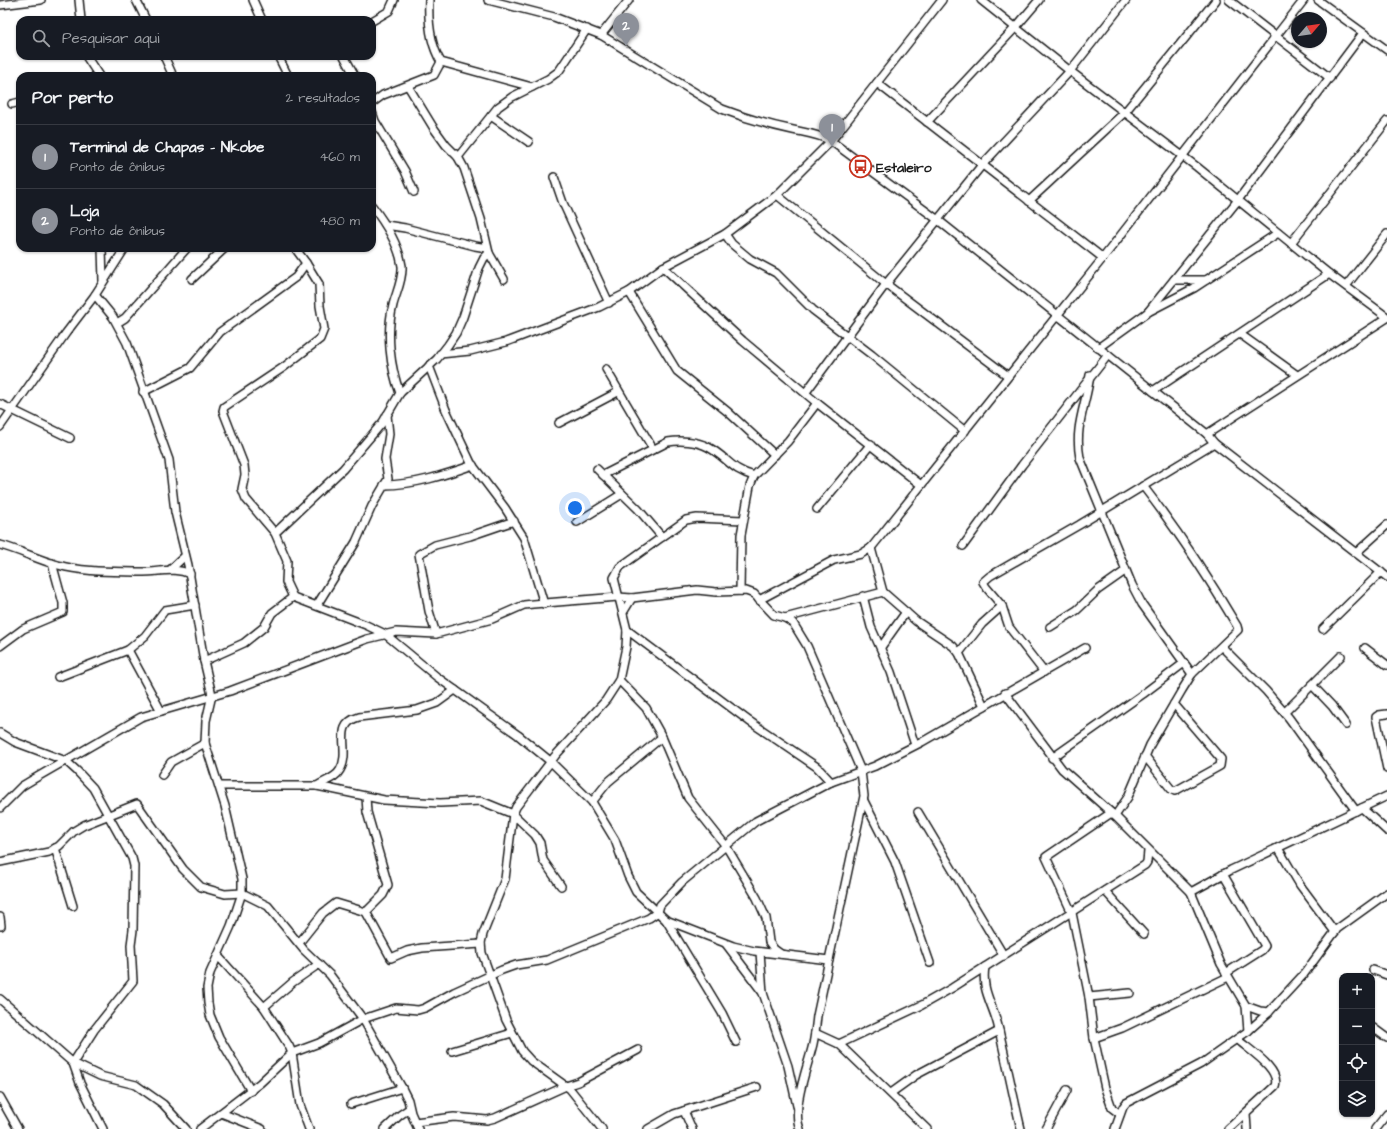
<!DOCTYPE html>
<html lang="pt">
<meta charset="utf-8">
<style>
:root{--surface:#171b24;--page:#20242c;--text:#f1f3f6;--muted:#9ea1a6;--line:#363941;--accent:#8c9099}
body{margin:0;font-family:"Architects Daughter",sans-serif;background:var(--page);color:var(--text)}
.controls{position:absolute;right:12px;bottom:12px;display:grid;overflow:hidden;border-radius:8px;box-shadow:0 1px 3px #0004}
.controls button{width:36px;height:36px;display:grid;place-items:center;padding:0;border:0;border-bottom:1px solid var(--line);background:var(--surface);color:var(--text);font:20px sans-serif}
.compass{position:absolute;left:1291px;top:12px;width:36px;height:36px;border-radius:50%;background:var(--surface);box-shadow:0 1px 3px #0004;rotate:61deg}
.you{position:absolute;left:575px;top:508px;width:14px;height:14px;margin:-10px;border:3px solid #fff;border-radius:50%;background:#1a73e8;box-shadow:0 0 0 6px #1a73e833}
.badge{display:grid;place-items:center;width:26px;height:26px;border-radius:50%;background:var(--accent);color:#fff;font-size:13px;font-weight:700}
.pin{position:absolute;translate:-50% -33px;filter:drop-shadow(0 1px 2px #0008)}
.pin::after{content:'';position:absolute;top:21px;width:14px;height:12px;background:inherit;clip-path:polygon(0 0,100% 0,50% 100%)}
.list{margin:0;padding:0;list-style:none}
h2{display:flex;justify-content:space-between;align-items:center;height:52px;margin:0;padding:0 16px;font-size:17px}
h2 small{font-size:13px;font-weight:400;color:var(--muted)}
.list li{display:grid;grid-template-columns:26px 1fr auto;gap:12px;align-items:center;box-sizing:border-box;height:64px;padding:0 16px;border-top:1px solid var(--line)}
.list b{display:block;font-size:15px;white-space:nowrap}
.list p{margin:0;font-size:13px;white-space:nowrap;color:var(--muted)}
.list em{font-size:13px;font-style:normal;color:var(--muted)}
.icon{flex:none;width:22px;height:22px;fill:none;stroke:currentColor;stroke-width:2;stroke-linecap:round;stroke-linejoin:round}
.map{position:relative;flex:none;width:1387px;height:1129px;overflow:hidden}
.search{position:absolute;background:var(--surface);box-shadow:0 1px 3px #0004;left:16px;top:16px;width:360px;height:44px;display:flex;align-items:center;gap:10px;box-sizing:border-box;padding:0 14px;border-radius:12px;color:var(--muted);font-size:15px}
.panel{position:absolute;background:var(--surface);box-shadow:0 1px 3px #0004;left:16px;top:72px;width:360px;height:180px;border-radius:12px}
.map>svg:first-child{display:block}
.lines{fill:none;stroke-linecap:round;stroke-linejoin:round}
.minor-casing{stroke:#1c1c1c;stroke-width:10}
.minor{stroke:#fff;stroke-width:7}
.labels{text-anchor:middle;stroke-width:3.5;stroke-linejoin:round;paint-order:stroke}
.poi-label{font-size:14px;font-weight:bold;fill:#1c1c1c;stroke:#fff;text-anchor:start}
</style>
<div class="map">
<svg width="1387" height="1129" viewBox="0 0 1387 1129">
<rect width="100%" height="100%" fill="#fff"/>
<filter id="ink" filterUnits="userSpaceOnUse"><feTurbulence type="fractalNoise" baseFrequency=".025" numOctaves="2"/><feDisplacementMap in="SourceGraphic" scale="8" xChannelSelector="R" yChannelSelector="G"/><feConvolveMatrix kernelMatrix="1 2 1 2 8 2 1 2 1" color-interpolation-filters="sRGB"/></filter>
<g filter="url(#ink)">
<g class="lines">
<defs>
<g id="minor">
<polyline points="79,0 81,20"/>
<polyline points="136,0 146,20"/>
<polyline points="253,0 262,20"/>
<path d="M429,0C428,21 430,44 441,62L532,87"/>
<path d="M488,0L554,17L601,35L722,109C745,118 769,125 793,130C807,133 818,134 831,141L938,220L1207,434L1214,443L1387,577"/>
<polyline points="981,0 1070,71 1197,167 1329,274 1387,317"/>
<polyline points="1229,0 1330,78"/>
<polyline points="1318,0 1387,50"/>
<polyline points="0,5 41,0"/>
<polyline points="372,21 389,11 394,0"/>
<polyline points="601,35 629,0"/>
<polyline points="86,56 99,76"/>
<polyline points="164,56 173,76"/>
<polyline points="278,56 288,76"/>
<polyline points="344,56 355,76"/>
<polyline points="877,83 1103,258"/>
<polyline points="408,86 433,127 446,145 458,157 464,168 481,219 489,253 504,279"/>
<polyline points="372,103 383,95 434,75 441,62"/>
<polyline points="12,104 20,102"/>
<polyline points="372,112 375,121 405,171 414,192"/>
<polyline points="491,116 529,142"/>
<polyline points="927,122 1016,27 1039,0"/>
<polyline points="458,157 498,107 512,97 548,79 559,71 587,29"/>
<polyline points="554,177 563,203 609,303"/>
<polyline points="777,195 886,284 1008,376"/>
<polyline points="1029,201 1125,112 1216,0"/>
<path d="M372,206C385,223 399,244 402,266C403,280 396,293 393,305C386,333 390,367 400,393"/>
<polyline points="386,225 405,228 475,246 487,248"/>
<polyline points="725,234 732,244 750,259 776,273 813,310 872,355 965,431"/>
<polyline points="1291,243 1387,121"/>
<polyline points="102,248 103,281"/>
<polyline points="663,267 743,341 817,403 921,485"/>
<polyline points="192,279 225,248"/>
<polyline points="1174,280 1206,280"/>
<polyline points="1346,286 1387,234"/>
<polyline points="629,292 677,371 728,412 775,455"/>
<polyline points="95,295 113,317 127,343 169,460 175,512 188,565 204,661 212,695 206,721 205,743 225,806 242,879 242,893 231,926 210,973 207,988 208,1003 210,1015 219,1037 251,1091"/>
<polyline points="1148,312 1238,200 1363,33"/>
<polyline points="117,323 125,318 187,248"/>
<polyline points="1240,334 1297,375"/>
<polyline points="1098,348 1148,312 1194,288 1278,233"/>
<polyline points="440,354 470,351 506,342 599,307 629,292 663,267 725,234 777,195 831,141 942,0"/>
<polyline points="429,366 446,410 471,463 505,508 524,538 544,604"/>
<polyline points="606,369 653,449"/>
<path d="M1090,375C1086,406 1074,426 1080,458L1132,585L1142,604L1192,674"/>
<polyline points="1153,391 1329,274"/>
<polyline points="143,392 190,368 220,332 296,277 306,263 295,248"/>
<polyline points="806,392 886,284 982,165 1070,71 1126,0"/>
<polyline points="0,404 70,438"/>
<polyline points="559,423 618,392"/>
<polyline points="0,427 66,333 95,295 125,248"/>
<polyline points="1207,434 1387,318"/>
<polyline points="597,469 638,509 662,537"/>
<path d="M603,475L668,442C680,440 697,441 708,447C727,457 731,470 754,476"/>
<path d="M384,485C414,485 445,475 473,465"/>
<polyline points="817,509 871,444"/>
<polyline points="577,522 622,494"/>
<polyline points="275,533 246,499 242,489 245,475 244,465 223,411 224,407 284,367 320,339 324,329 320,306 319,284 306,263"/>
<path d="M0,545C20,550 38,560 58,565C86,573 116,571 144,572C160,572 175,567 190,574"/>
<polyline points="963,546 1022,465 1108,355"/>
<polyline points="871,548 883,592 916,621 953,646 959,653 984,706"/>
<polyline points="1356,553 1387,525"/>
<polyline points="171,569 185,556"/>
<polyline points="740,591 741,535 750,486 754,476 788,441 817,403"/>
<polyline points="863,596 871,627 891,672 915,745"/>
<polyline points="293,597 286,582 287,561 275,533 343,469 383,422 400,393 437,359 448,345 456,333 463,317 479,268 484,258 489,253"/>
<polyline points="759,600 834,560 861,554 871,548 1103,258 1304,0"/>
<polyline points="317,605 356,542 372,506 388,479 385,459 389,434 387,415"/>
<polyline points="624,611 632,598"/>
<polyline points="785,618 883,592"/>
<polyline points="1050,627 1077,610 1098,590 1125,571"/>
<polyline points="1323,629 1381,572"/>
<polyline points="627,630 749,721 817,767 831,782"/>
<polyline points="436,634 429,611 419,554 435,545 470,536 514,521"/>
<polyline points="0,646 23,629 63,612 63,603 52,563"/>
<polyline points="881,647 906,612"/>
<polyline points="1222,647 1266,691 1289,718 1356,811"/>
<polyline points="1365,648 1387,665"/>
<polyline points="128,650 161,711"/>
<polyline points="959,653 982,624 1002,606"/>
<polyline points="204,661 244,643 264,627 272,613 293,597 366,625 385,634 437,677 518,735 550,761 592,802 615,840 628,876 636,892 666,920 733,946 754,951 829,960"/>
<polyline points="1044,672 1009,627 1002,606 986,587 983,582 990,576 1079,525 1214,443"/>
<polyline points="58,677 128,650 145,636 165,610 195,605"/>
<polyline points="619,680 646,708 662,737 688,798 726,846 757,898 766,918 769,942 774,949 781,954"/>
<polyline points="1312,685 1332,706 1346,725"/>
<polyline points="1005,693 1062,769 1115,816 1191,892 1221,964 1246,1006 1248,1031"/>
<polyline points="1285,712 1341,656"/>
<polyline points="1387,714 1379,715 1376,717 1387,769"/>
<polyline points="0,733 15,742 66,761 77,771 93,788 132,858 134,866 133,930 131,945 133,981 94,1030 73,1063 80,1083 103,1129"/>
<polyline points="1145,756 1171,789 1175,791 1220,766 1221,759 1174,704"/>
<polyline points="1052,758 1143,694 1184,663"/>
<polyline points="162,775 171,762 205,743"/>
<polyline points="219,786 317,786 384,800 440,803 481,801 513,814 535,835 540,843 543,860 561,886"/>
<path d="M317,786C324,781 336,778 340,770C352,750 331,725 359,717L417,710L437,703L455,690"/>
<polyline points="864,801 895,862 930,963"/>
<polyline points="592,802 608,782 662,737"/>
<path d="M0,808L22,786L32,780L141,717L230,691L367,639L396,632L436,634L492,619L524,605L533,604L618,597L632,598L697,590L716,592L746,591L754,594L774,615L785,618L793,623L807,646L861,771L864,796L817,1016C816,1025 815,1035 813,1044C808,1066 791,1108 800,1129"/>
<polyline points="1362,808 1387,831"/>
<polyline points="918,812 1004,956"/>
<polyline points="1111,813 1046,857 1072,913 1089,997 1094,1038 1105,1088 1112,1108 1120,1114"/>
<path d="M1115,816L1128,797L1150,745L1182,690L1192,674L1238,630L1237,626C1208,577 1178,531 1143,486"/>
<polyline points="55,848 73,906"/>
<polyline points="1278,848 1300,885 1335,932"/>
<polyline points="0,862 49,852 59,846 74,831 84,825 137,804 183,869 201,887 225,894 242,893 268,906 304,950 330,975 363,1019 402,1088 408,1100 411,1113 418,1129"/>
<polyline points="1223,874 1265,946 1262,950 1226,973"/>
<polyline points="1105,891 1144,934"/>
<polyline points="1191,892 1231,870 1387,796"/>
<polyline points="366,912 383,895 388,885 367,812 366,797"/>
<polyline points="0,917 1,926"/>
<polyline points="666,920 722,1013 736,1042"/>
<polyline points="299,943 323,913 336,903 366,912 391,958 407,951 422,948 481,944"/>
<polyline points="726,944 763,993 788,1066 797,1106"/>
<polyline points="760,952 763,993"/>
<polyline points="218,956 264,1007 289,1046 292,1053 300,1105 309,1129"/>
<path d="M985,967C981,991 993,1004 998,1026C1006,1060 1013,1095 1021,1129"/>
<polyline points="1373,970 1387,975"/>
<polyline points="1089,997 1130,993"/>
<polyline points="0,999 73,1063 100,1076 136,1085 163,1104 186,1129"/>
<polyline points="1246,1006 1260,1011 1269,1012"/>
<polyline points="264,1007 293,982 319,964"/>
<polyline points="1372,1027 1387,1038"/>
<polyline points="815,1033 839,1044 927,1129"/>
<polyline points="1094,1038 1122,1028 1228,977"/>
<polyline points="839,1044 922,1005 952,988 1145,865 1147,862 1148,851"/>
<polyline points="452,1051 512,1033"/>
<polyline points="891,1093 916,1075 999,1031"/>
<polyline points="0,1097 18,1129"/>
<polyline points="351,1104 402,1088"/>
<polyline points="684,1111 692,1129"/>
<polyline points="221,1113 262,1129"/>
<polyline points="1246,1114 1247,1129"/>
<polyline points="415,1122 454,1117 487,1120 495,1118 566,1086 578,1082 638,1050"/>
<polyline points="200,1129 260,1083 292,1053 319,1043 363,1019 396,1008 418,1010 425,1008 454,992 502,970 516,965 547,960 649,918 658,912 660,905 682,882 756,821 831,782 875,766 922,742 1085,648"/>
<polyline points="385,1129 400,1115 409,1109"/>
<polyline points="602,1129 570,1089 531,1061 522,1051 506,1020 482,953 481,943 483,934 505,879 513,814 516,807 555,756 606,700 619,680 626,647 627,630 614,578 620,567 686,520 697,518 743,520"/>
<polyline points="648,1129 674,1114 757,1087"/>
<polyline points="1046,1129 1067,1090"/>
<polyline points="1115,1129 1123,1107 1126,1103 1201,1064 1248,1031 1267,1014 1304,974 1337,929 1387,893"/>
<path d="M1228,1129L1275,1086C1281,1069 1249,1050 1237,1039"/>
<polyline points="1375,1129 1387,1114"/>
</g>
</defs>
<use href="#minor" class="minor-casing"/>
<use href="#minor" class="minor"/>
</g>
</g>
<defs>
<symbol id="bus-ring" viewBox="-11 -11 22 22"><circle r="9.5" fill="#fff" stroke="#c8321e" stroke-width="1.5"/><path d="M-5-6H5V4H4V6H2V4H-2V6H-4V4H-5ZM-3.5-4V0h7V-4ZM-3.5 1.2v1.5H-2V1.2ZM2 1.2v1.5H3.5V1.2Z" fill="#c8321e"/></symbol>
</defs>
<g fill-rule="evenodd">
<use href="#bus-ring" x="848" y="154" width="25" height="25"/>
</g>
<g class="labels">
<g class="poi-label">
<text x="876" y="172">Estaleiro</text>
</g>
</g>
</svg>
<div class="controls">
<button>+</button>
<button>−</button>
<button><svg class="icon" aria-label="locate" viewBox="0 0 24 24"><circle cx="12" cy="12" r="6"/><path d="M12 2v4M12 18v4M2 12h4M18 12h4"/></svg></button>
<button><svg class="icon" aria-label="layers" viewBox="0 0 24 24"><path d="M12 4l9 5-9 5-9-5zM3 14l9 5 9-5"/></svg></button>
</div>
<svg class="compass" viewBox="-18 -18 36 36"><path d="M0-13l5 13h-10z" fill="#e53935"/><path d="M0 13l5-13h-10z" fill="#9ea1a6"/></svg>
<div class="you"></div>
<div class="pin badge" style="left:832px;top:147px">1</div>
<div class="pin badge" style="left:626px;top:46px">2</div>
<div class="search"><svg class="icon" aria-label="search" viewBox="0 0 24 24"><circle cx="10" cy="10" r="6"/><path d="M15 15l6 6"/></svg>Pesquisar aqui</div>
<section class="panel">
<h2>Por perto<small>2 resultados</small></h2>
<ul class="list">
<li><span class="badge">1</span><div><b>Terminal de Chapas - Nkobe</b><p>Ponto de ônibus</p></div><em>460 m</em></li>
<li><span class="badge">2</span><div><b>Loja</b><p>Ponto de ônibus</p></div><em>480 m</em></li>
</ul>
</section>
</div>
